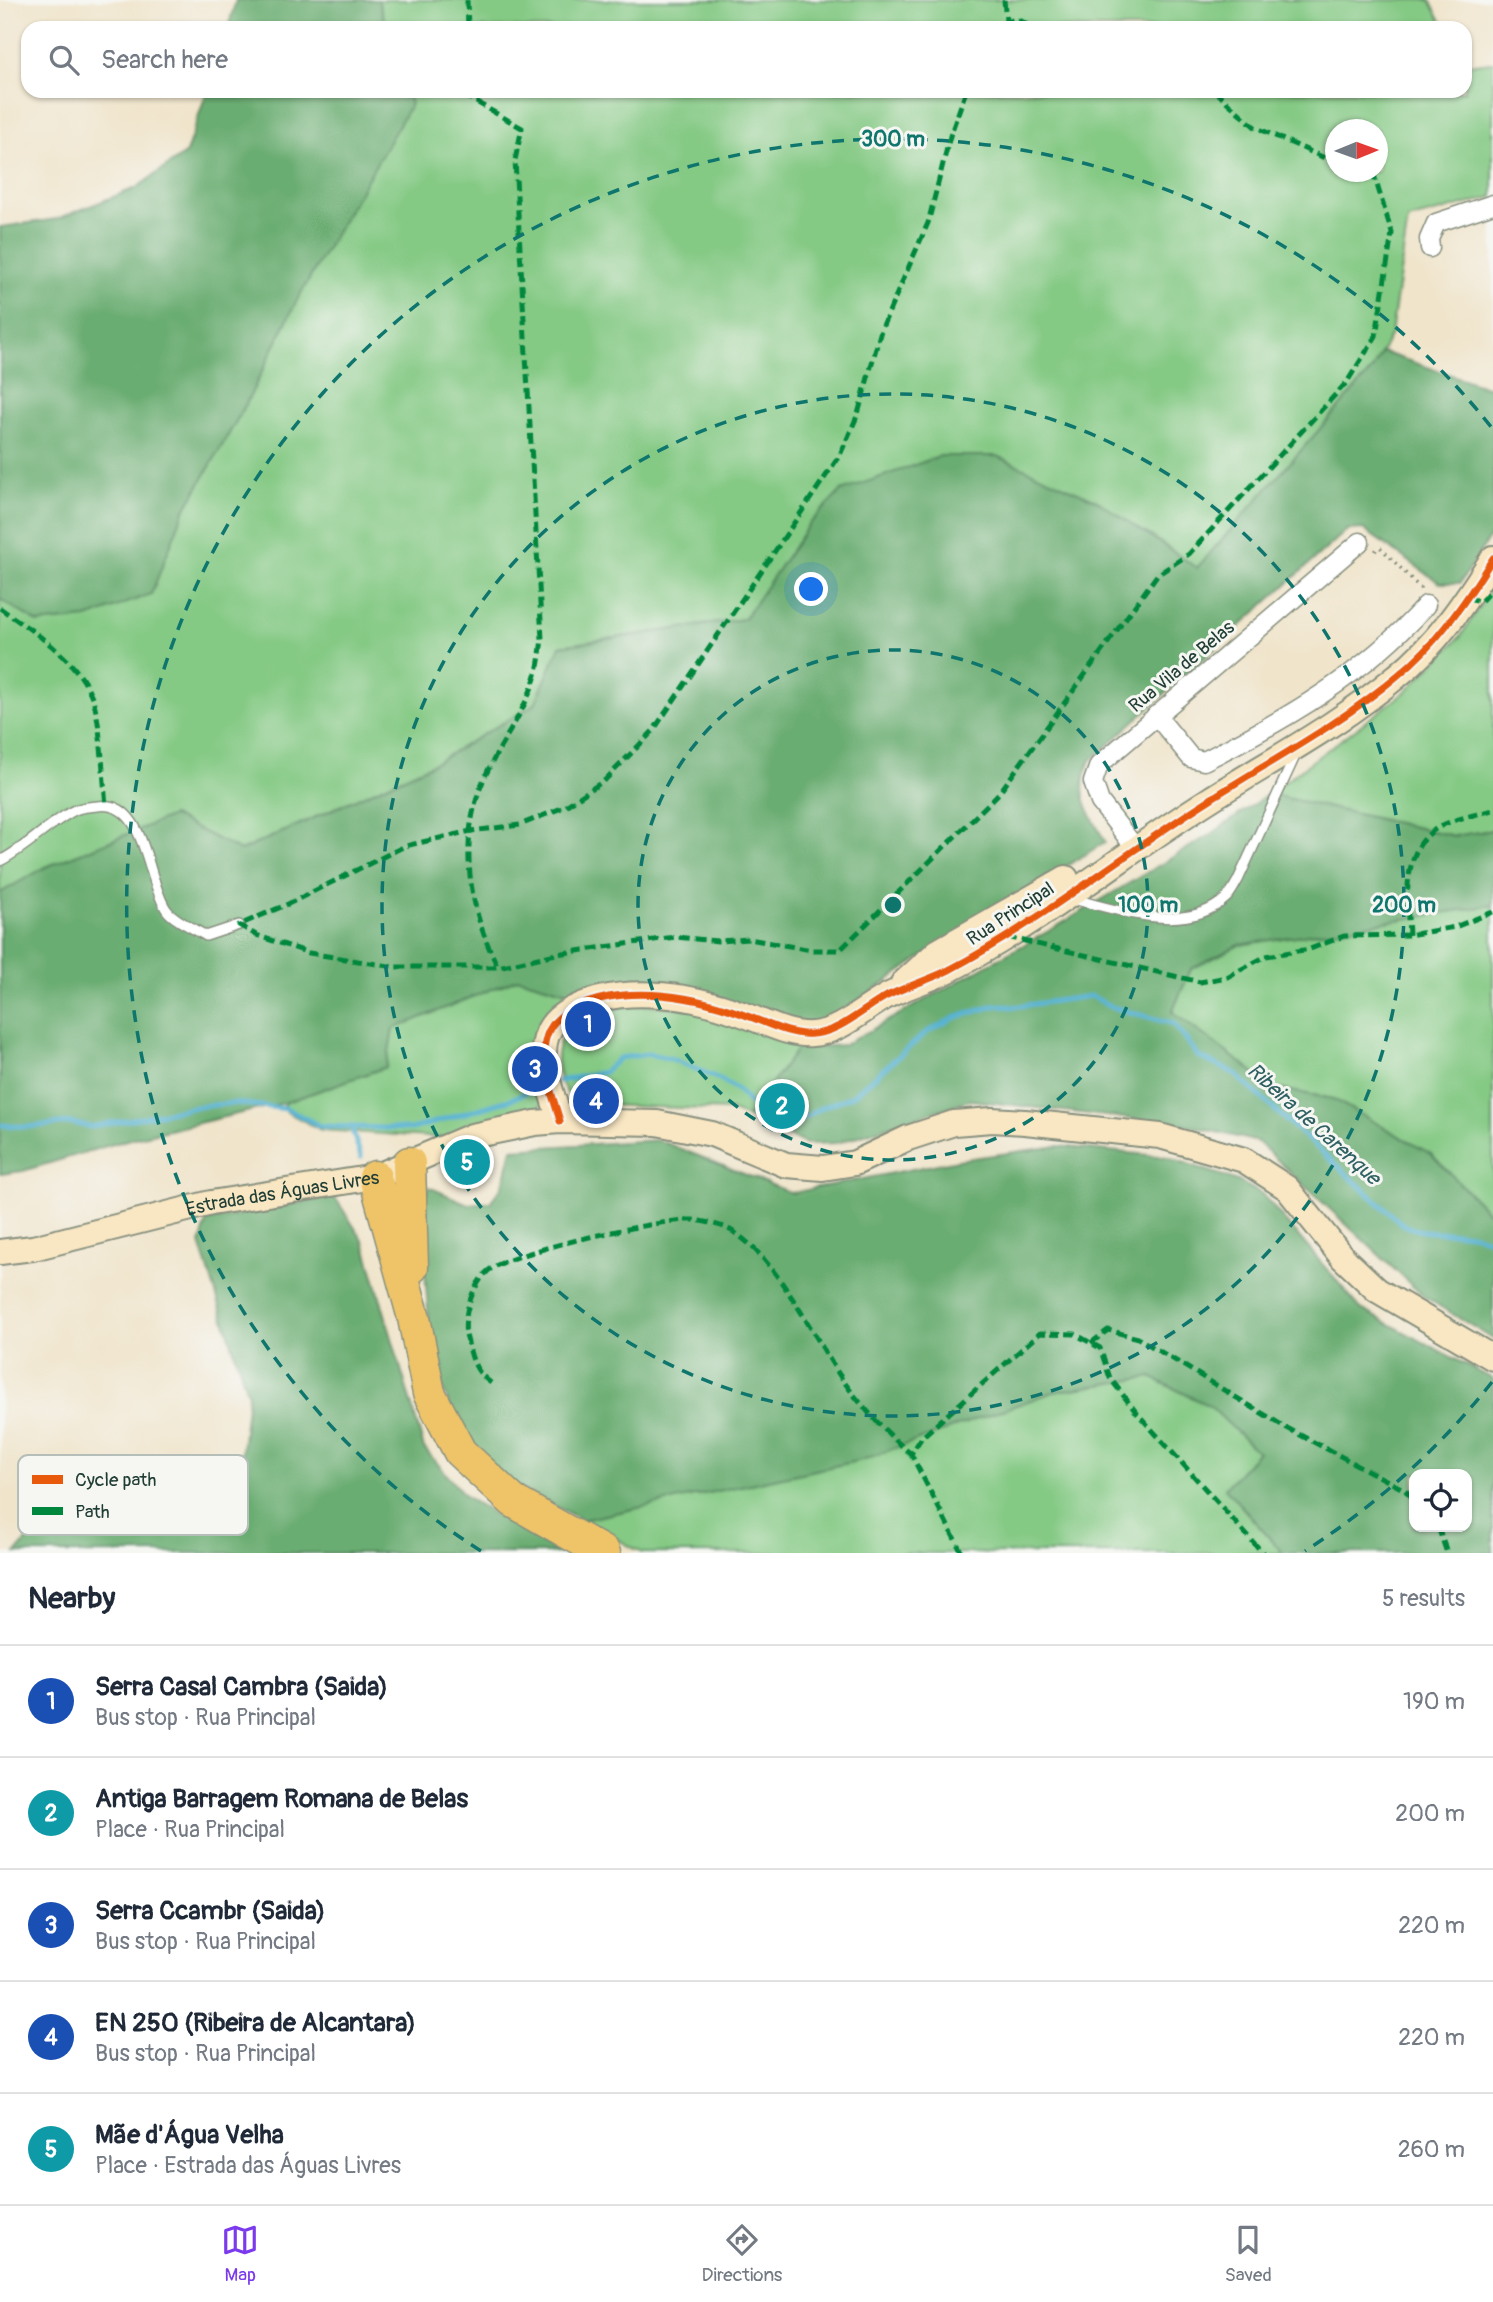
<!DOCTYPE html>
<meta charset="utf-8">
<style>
:root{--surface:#fff;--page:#f6f6f7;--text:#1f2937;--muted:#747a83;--line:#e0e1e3;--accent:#7c3aed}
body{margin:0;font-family:Pangolin,sans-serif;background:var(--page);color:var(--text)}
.controls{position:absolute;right:21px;bottom:21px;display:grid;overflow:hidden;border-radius:14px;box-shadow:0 2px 5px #0004}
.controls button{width:63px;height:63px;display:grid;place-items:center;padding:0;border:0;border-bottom:2px solid var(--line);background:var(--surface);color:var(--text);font:35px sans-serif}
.compass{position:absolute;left:1325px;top:119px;width:63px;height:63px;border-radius:50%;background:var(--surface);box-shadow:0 2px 5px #0004;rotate:89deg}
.you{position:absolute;left:812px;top:590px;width:24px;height:24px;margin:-18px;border:5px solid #fff;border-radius:50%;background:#1a73e8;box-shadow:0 0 0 10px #1a73e833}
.badge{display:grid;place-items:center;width:46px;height:46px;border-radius:50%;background:var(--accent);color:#fff;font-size:23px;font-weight:700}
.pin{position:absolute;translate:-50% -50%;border:4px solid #fff;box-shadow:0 2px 7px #0006}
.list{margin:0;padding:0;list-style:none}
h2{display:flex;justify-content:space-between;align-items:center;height:91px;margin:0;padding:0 28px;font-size:30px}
h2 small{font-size:23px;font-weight:400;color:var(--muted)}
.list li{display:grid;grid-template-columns:46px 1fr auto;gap:21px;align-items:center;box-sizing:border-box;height:112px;padding:0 28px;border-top:2px solid var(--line)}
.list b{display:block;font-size:26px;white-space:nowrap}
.list p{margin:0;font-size:23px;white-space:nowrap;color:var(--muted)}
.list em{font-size:23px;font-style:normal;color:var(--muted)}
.icon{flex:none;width:38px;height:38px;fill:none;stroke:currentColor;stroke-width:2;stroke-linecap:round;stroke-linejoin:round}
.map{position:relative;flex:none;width:1493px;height:1553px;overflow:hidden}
.search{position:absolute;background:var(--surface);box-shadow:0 2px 5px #0004;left:21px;right:21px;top:21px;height:77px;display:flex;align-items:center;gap:18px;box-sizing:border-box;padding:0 24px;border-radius:21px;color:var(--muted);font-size:26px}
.sheet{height:651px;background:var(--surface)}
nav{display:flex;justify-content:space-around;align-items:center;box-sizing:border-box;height:98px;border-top:2px solid var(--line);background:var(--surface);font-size:19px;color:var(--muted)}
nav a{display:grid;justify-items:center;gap:4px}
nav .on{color:var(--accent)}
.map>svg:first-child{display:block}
.green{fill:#84c984;stroke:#52835c;stroke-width:2;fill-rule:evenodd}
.forest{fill:#6bad72;stroke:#457553;stroke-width:2;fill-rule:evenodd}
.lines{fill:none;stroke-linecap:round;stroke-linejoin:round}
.stream{stroke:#52b1d1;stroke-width:5}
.lane-casing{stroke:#88907f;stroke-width:12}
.street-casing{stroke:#88907f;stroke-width:21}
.secondary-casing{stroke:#88907f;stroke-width:28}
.highway-casing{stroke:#88907f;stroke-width:35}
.path{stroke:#88907f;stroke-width:3.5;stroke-dasharray:2 5;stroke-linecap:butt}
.lane{stroke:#fff;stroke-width:9}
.street{stroke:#fff;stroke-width:18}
.secondary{stroke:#f9e7c3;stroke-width:24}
.highway{stroke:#efc469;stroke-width:32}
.quiet{stroke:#00873e;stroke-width:5;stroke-dasharray:10 5;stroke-linecap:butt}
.cycleway-casing{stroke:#f6f6f2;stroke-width:11}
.cycleway{stroke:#e8590c;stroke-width:7}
.ring{fill:none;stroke:#0f766e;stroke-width:3.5;stroke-dasharray:12 9}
.labels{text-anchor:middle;stroke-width:6;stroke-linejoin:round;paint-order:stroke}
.street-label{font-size:19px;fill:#1f3d34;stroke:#f6f6f2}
.water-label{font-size:21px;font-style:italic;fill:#2e6063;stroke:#f6f6f2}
.key{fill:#f6f6f2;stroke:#b6beb9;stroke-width:2}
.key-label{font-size:19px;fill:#1f3d34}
.centre{fill:#0f766e;stroke:#f6f6f2;stroke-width:3.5}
.ring-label{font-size:21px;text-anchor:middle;font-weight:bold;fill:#0f766e;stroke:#f6f6f2;stroke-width:6;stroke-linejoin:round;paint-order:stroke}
</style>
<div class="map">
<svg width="1493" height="1553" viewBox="0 0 1493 1553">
<rect width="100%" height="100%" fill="#f6f6f2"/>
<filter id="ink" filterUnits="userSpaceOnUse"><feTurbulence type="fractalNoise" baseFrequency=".0143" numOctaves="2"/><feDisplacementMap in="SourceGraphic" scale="14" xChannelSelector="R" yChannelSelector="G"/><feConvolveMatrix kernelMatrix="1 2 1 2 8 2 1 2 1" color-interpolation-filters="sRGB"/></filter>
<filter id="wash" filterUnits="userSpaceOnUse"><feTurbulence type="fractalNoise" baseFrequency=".00686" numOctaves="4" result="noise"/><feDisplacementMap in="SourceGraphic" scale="28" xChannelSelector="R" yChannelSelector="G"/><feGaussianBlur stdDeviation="1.57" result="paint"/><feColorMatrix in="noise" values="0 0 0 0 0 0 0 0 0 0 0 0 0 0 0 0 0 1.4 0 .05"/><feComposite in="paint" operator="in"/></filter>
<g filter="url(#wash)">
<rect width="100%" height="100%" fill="#f0e4ca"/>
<g class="green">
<polygon points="378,0 1430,0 1445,28 387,28"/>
<path d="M1493,62V197L1408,220L1391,334L1372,370L1197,568L1150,535L998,456H940L753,605L744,619L560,646L535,704L431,765L240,851L172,816L46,867L0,893V599L39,623L151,594L184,511L246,404L297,300L410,104L407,91H1465V65ZM1336,130H1378V172H1336Z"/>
<polygon points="1493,585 1493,830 1454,836 1268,794 1404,693 1460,637"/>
<polygon points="1493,905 1493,1217 1431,1154 1333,1099 1275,1088 1172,1012 1191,969 1239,945"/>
<path d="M519,978L580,996C519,1017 536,1046 547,1097L534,1113L445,1138L321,1130L287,1112L284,1103L386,1067L393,1029Z"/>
<path d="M643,1005L698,1009L798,1048L747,1117L730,1110L577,1104C553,1085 547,1037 579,1020C597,1010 622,1007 643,1005Z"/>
<polygon points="1151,1377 1210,1406 1258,1452 1225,1488 1283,1553 642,1553 582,1520 861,1460 1053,1392"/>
</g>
<g class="forest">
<polygon points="236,0 378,0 387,28 228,28"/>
<polygon points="207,91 407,91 411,104 297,300 246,404 184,511 151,594 87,618 38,623 0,599 0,227 57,219 136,188 186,153"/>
<path d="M1382,352L1493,389V532L1460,583H1440L1363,529L1347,530L1090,761C1074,796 1089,810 1105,842L916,961L832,1019L809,1028L772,1014L580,996L519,978L393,1029L386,1067L284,1103L130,1139L23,1171L0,1174V893L46,867L172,816L241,851L431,765L535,704L560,646L744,619L810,523L841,491L940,456H997L1096,500L1197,568L1372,370Z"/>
<polygon points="1268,794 1454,836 1493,830 1493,905 1239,945 1191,969 1172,1012 1275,1088 1333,1099 1431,1154 1493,1217 1493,1339 1423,1296 1258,1142 1192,1126 970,1100 837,1143 806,1144 747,1117 798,1048 844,1045 1054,928 1213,833"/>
<path d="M658,1140L792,1193L958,1160L1059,1146L1168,1157L1238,1181L1262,1194L1361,1309L1493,1379V1553H1283L1225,1488L1258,1452L1210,1406L1151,1377L1053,1392L862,1460L582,1520L504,1480L462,1434L439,1380L429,1324L420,1208L429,1187L468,1204L490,1202L503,1185L512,1149ZM1414,1474H1467V1527H1414Z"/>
<polygon points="334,1196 364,1242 424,1448 466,1497 558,1553 16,1553 77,1481 195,1493 239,1478 248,1395 200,1243 207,1221"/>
</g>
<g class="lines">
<g class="stream">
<path d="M559,1081L604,1072L619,1058L649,1054L672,1059L722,1080L739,1091L767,1123H795L823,1107L852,1096L927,1032L956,1017L997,1005L1013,1007L1091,996L1112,1007L1174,1024L1199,1057L1234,1073L1401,1223C1430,1241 1464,1224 1493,1242"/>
<polyline points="0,1125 27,1127 71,1123 91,1127 195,1107 235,1103 287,1109 320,1126 412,1129 509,1100 539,1087"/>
<polyline points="351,1127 361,1157"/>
</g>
</g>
</g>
<g filter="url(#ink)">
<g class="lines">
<defs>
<g id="lane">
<path d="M0,861C27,847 46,826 71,812C78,807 89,807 97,806C146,798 146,878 166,909C173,920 195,929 206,936L239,925"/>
<path d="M1072,899C1118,909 1185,936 1226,898C1231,894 1235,885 1238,880L1296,754"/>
</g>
<g id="street">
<polyline points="1430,248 1429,239 1436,223 1493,204"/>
<path d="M1156,715L1191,758L1204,761C1287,719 1363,675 1426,605"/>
<polyline points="1130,841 1100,802 1093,782 1099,765 1360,542"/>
</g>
<g id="secondary">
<polyline points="903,983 937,952 1066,878"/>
<path d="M560,1121C551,1088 527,1038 564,1014C615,982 689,994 742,1014C763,1021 789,1036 812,1034C839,1033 863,1009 887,996C907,986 929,980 949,970C1040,922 1122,855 1209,800C1272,760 1339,725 1397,676C1437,644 1466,601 1493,558"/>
<path id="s1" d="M0,1252L33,1248L211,1203L375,1177L472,1136L535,1123L560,1121L657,1123L712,1134L786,1165L823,1168L855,1163L908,1138L954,1123L992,1120L1025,1122L1160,1136L1244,1160L1287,1188L1343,1258L1377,1290L1493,1358"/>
</g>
<g id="highway">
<polyline points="409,1163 412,1267"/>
<polyline points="375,1177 414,1318 429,1393 460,1452 513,1501 604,1553"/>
</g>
</defs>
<use href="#lane" class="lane-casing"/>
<use href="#street" class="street-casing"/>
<use href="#secondary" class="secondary-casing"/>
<use href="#highway" class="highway-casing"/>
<polyline class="path" points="1375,551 1380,547 1422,590"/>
<use href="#lane" class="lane"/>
<use href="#street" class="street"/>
<use href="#secondary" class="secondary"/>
<use href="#highway" class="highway"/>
<g class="quiet">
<polyline points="467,0 468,28"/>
<polyline points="1004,0 1006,21"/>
<polyline points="989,28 1015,19 1039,28"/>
<path d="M469,91V98L522,128L515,160L542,639C540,653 539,668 534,681C522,718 495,750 481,786C458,846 470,912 498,967"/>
<polyline points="966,91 950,136 928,223 881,330 858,414 840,455 653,731 605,780 564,807 520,825 471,831 405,846 288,904 239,925 256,935 309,953 395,967 498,967 556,954 675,937 718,941 749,939 812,950 840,950 1000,792 1157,575 1189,554 1347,382 1376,336 1392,233 1373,172"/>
<polyline points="1215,91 1255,127 1336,163"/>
<polyline points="1467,598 1481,601 1493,588"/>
<path d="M0,608C33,632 76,657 92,697C101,720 103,778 106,805"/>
<path d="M1409,935C1407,899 1401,846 1441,826C1456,818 1476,815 1493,810"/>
<polyline points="1007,937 1200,982 1227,977 1266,956 1310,949 1344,936 1409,935 1455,927 1493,912"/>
<polyline points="1091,1343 1108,1330 1138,1338 1285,1427 1405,1490 1414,1499"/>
<path d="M491,1383C474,1371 472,1359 467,1339C461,1319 472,1285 488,1271C508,1252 664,1218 693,1220C703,1221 715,1224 724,1227C770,1246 812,1334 840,1376C860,1405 884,1431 911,1454"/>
<polyline points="1438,1527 1447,1553"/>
<polyline points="962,1553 911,1454 922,1437 1040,1333 1075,1334 1100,1348 1110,1378 1136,1412 1263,1553"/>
</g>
<defs>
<path id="cycleway" d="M560,1121C551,1088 527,1038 564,1014C615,982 689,994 742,1014C763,1021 789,1036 812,1034C839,1033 863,1009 887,996C907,986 929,980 949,970C1040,922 1122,855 1209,800C1272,760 1339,725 1397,676C1437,644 1466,601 1493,558"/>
</defs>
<use href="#cycleway" class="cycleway-casing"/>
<use href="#cycleway" class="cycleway"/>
</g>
</g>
<g class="ring">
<circle cx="893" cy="905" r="255"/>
<circle cx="893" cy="905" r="511"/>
<path d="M1492 1382A766 766 0 0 1 1305 1551M481 1551A766 766 0 1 1 1492 428"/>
</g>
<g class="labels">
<g class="street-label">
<text transform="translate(1181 666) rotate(-40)" y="7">Rua Vila de Belas</text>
<text transform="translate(1010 913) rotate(-33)" y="7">Rua Principal</text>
<text dy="7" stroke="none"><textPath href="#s1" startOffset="289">Estrada das Águas Livres</textPath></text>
</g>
<g class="water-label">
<text transform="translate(1314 1124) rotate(42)" y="7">Ribeira de Carenque</text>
</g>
</g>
<rect x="18" y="1455" width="230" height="80" rx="10" class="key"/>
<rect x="32" y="1475" width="31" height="9" fill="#e8590c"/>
<rect x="32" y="1507" width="31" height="8" fill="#00873e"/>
<g class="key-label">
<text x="75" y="1486">Cycle path</text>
<text x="75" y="1518">Path</text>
</g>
<circle cx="893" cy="905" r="10" class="centre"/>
<g class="ring-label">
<text x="893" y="146">300 m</text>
<text x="1148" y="912">100 m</text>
<text x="1404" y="912">200 m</text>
</g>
</svg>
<div class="controls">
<button><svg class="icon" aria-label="locate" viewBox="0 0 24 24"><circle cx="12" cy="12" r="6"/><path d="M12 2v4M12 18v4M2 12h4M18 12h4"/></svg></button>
</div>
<svg class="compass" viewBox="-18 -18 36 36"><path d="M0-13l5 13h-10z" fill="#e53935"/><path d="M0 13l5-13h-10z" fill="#747a83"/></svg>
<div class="you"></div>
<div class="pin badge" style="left:588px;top:1024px;background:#1a4fb4">1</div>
<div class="pin badge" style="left:782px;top:1106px;background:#0f9aa8">2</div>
<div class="pin badge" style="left:535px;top:1069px;background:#1a4fb4">3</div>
<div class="pin badge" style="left:596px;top:1101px;background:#1a4fb4">4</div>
<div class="pin badge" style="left:467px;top:1162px;background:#0f9aa8">5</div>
<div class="search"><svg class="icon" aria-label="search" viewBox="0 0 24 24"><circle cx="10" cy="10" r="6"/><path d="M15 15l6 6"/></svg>Search here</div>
</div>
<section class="sheet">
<h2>Nearby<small>5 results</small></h2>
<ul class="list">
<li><span class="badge" style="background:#1a4fb4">1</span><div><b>Serra Casal Cambra (Saida)</b><p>Bus stop · Rua Principal</p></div><em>190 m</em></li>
<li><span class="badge" style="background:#0f9aa8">2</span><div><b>Antiga Barragem Romana de Belas</b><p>Place · Rua Principal</p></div><em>200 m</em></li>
<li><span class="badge" style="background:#1a4fb4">3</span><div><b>Serra Ccambr (Saida)</b><p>Bus stop · Rua Principal</p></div><em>220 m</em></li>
<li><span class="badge" style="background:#1a4fb4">4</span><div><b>EN 250 (Ribeira de Alcantara)</b><p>Bus stop · Rua Principal</p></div><em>220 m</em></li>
<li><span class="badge" style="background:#0f9aa8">5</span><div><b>Mãe d'Água Velha</b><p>Place · Estrada das Águas Livres</p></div><em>260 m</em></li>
</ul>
</section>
<nav>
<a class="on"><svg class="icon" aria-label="map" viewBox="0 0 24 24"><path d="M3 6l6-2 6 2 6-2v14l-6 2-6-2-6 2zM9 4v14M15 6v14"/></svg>Map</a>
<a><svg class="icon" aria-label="directions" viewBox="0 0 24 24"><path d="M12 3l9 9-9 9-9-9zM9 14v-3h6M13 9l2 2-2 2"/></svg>Directions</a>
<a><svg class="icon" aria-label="saved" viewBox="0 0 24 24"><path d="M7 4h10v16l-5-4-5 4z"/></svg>Saved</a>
</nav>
